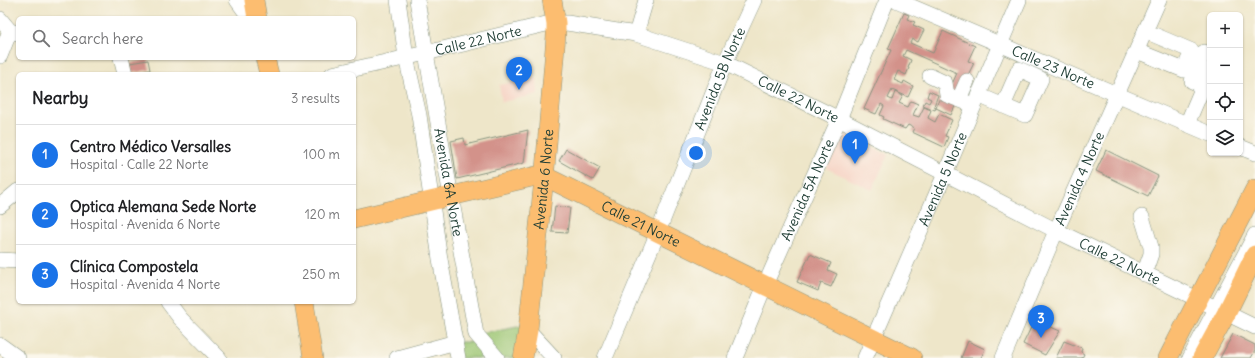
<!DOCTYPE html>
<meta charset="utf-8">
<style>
:root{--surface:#fff;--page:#f2f2f2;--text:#202124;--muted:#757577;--line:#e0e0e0;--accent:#1a73e8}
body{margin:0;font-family:Delius,sans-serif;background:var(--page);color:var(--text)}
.controls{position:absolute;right:12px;top:12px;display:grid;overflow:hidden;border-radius:6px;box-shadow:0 1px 3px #0004}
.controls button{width:36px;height:36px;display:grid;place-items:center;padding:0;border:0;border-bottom:1px solid var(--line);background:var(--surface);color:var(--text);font:20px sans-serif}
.you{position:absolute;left:696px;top:153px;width:14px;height:14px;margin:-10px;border:3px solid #fff;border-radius:50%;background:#1a73e8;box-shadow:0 0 0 6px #1a73e833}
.badge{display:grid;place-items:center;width:26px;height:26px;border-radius:50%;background:var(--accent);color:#fff;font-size:13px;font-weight:700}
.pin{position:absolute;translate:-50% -33px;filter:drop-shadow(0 1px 2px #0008)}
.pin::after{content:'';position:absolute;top:21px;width:14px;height:12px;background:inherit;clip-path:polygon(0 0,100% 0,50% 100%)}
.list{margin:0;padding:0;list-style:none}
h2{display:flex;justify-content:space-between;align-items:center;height:52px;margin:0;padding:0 16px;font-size:17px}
h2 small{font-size:13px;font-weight:400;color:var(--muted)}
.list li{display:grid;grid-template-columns:26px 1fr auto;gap:12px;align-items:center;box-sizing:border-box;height:60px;padding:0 16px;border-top:1px solid var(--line)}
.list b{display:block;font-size:15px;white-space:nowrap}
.list p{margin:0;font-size:13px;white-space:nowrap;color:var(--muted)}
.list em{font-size:13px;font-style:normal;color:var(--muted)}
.icon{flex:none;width:22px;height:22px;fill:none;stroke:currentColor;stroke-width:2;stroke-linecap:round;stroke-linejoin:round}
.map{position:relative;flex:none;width:1255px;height:358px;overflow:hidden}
.search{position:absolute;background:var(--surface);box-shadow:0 1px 3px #0004;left:16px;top:16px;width:340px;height:44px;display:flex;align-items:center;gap:10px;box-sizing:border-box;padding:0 14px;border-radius:6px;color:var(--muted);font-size:15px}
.panel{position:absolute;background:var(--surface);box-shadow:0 1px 3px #0004;left:16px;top:72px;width:340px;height:232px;border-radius:6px}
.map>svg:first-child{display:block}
.built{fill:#f6d2c3}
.green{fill:#9cc673;stroke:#5e8254}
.building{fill:#d3928a}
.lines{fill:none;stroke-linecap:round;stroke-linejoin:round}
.minor-casing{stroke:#86927e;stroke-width:16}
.major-casing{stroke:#86927e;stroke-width:20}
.minor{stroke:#fff;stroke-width:15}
.major{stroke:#fcbd6f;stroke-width:19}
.labels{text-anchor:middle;stroke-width:4;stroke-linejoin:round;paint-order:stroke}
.street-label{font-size:14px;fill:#1f3d34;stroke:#fbf7ec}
</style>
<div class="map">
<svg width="1255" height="358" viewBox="0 0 1255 358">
<rect width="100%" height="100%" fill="#fbf7ec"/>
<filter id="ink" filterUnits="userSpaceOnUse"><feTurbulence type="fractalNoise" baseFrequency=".025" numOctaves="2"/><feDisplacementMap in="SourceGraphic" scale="8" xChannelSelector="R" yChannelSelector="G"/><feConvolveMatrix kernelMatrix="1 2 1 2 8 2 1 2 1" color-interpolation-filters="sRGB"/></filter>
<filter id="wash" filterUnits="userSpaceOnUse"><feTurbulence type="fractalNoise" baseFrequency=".012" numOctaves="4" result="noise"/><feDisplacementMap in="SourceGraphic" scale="16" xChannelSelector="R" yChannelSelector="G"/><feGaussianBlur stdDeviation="0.9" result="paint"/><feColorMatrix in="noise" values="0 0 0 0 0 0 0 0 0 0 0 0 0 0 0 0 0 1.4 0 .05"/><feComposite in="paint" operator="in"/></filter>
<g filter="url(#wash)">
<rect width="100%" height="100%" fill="#eee6c9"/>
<g class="built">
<polygon points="537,78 538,94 502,102 499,85"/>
<polygon points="842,133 888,155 872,190 826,168"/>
</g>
<polygon class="green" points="528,324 523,358 458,358 456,342 483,342 476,334"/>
<g id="blocks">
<g class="building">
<polygon points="904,13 909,15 907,19 915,22 913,25 924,30 918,42 912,39 910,43 917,46 933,53 943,31 975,46 968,61 974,63 958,95 949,91 957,73 906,50 903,56 911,60 908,68 909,68 906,75 898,71 894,80 903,84 904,81 913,86 908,97 892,90 888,98 892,100 895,92 903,96 899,103 908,107 911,101 918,104 913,115 919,117 924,107 931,110 928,118 935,122 939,114 952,120 945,136 948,137 944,147 912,132 914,128 908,125 905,129 883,119 884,117 880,115 884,106 881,104 876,114 864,109 891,50 888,49"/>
<polygon points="148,60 150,70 132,73 130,63"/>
<polygon points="929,91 938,95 934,106 936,107 941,95 957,102 951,115 936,108 935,110 923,105 925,101 929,103 931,99 927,97"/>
<polygon points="528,130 524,163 457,179 451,141 464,138 465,145"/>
<polygon points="566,149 600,168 593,180 559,161"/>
<polygon points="1106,150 1158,176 1148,196 1096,171"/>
<polygon points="555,206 570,208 567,233 552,232"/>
<polygon points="810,254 831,263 828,270 837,274 831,287 821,283 818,291 797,282"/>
<polygon points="1039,311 1050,315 1046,325 1060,331 1045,355 1023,344"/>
<polygon points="1233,334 1255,345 1255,351 1251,358 1220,358"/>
<polygon points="968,341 985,349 981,358 961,358"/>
<polygon points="1064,341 1082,348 1081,352 1084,354 1082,358 1056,358"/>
</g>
</g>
</g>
<g filter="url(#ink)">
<use href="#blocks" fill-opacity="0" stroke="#86927e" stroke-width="1"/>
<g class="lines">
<defs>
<g id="minor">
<polyline points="237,0 250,18"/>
<polyline points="398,0 406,57 419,115 440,259 458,358"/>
<path id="s1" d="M417,0L443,152L476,334L497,358"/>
<path id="s2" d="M896,0L1210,134"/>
<polyline points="0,19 10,31 18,33"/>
<polyline points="636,34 646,0"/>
<polyline points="1137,51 1184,70 1192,51 1145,31"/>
<polyline points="0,56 10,31"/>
<polyline points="121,58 125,74"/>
<path id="s3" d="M332,74L426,53L546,24L567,23L636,34L725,63L839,119L1049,227L1255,327"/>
<polyline points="930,76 945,83 947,95 973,105"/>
<polyline points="1203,86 1192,81 1204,52 1210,54"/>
<polyline points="978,95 1025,115 1041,79 1019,69 1003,106"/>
<polyline points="959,99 967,81"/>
<polyline points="1187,124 1210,70"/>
<polyline points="1240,147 1255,153"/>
<polyline points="0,206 18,191"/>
<polyline points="1142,217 1151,247 1151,254 1144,274"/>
<polyline points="0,260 18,261"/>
<polyline points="168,302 180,318 219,358"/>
<polyline points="528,330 554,358"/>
<polyline points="0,345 18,358"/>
<polyline points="397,358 456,342"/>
<path id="s4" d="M605,358L658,232L725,63L754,0"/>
<path id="s5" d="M735,358L765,285L839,119L887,0"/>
<path id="s6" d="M865,358L945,174L1019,0"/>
<path id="s7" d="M1003,358L1053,238L1159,0"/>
<polyline points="1190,358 1255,235"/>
</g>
<g id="major">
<polyline points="254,0 257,18"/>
<polyline points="265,58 269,74"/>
<path id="s8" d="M354,219L536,176H544L912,358"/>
<polyline points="304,302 313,358"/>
<path id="s9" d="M523,358L528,330L545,169L556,35V23L552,0"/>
<polyline points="1168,358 1255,189"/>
<polyline points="1202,358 1226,314 1255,255"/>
</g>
</defs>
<use href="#minor" class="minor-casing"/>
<use href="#major" class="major-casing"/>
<use href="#minor" class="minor"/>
<use href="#major" class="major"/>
</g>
</g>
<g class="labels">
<g class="street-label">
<text dy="5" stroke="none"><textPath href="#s3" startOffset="150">Calle 22 Norte</textPath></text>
<text dy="5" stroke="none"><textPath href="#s2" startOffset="171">Calle 23 Norte</textPath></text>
<text dy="5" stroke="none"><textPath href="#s4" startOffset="302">Avenida 5B Norte</textPath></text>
<text dy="5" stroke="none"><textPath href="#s3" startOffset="486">Calle 22 Norte</textPath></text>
<text dy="5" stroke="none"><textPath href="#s9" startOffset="180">Avenida 6 Norte</textPath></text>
<text dy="5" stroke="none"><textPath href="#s6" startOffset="195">Avenida 5 Norte</textPath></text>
<text dy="5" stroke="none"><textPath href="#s7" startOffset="195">Avenida 4 Norte</textPath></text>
<text dy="5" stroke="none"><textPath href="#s1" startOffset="185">Avenida 6A Norte</textPath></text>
<text dy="5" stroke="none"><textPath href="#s5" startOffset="183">Avenida 5A Norte</textPath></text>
<text dy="5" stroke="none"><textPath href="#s8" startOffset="303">Calle 21 Norte</textPath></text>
<text dy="5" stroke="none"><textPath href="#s3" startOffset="846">Calle 22 Norte</textPath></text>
</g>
</g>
</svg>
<div class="controls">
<button>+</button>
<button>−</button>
<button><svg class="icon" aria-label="locate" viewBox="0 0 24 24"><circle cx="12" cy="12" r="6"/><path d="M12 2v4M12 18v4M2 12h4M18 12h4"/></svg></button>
<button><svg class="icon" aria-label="layers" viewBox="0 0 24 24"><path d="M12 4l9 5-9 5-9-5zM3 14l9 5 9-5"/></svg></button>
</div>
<div class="you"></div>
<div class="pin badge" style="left:855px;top:164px">1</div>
<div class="pin badge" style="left:519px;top:90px">2</div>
<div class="pin badge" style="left:1041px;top:338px">3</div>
<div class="search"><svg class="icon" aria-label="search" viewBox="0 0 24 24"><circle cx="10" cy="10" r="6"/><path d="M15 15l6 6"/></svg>Search here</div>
<section class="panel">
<h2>Nearby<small>3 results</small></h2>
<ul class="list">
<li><span class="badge">1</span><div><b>Centro Médico Versalles</b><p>Hospital · Calle 22 Norte</p></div><em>100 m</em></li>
<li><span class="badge">2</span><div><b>Optica Alemana Sede Norte</b><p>Hospital · Avenida 6 Norte</p></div><em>120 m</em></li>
<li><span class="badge">3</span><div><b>Clínica Compostela</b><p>Hospital · Avenida 4 Norte</p></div><em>250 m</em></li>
</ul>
</section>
</div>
